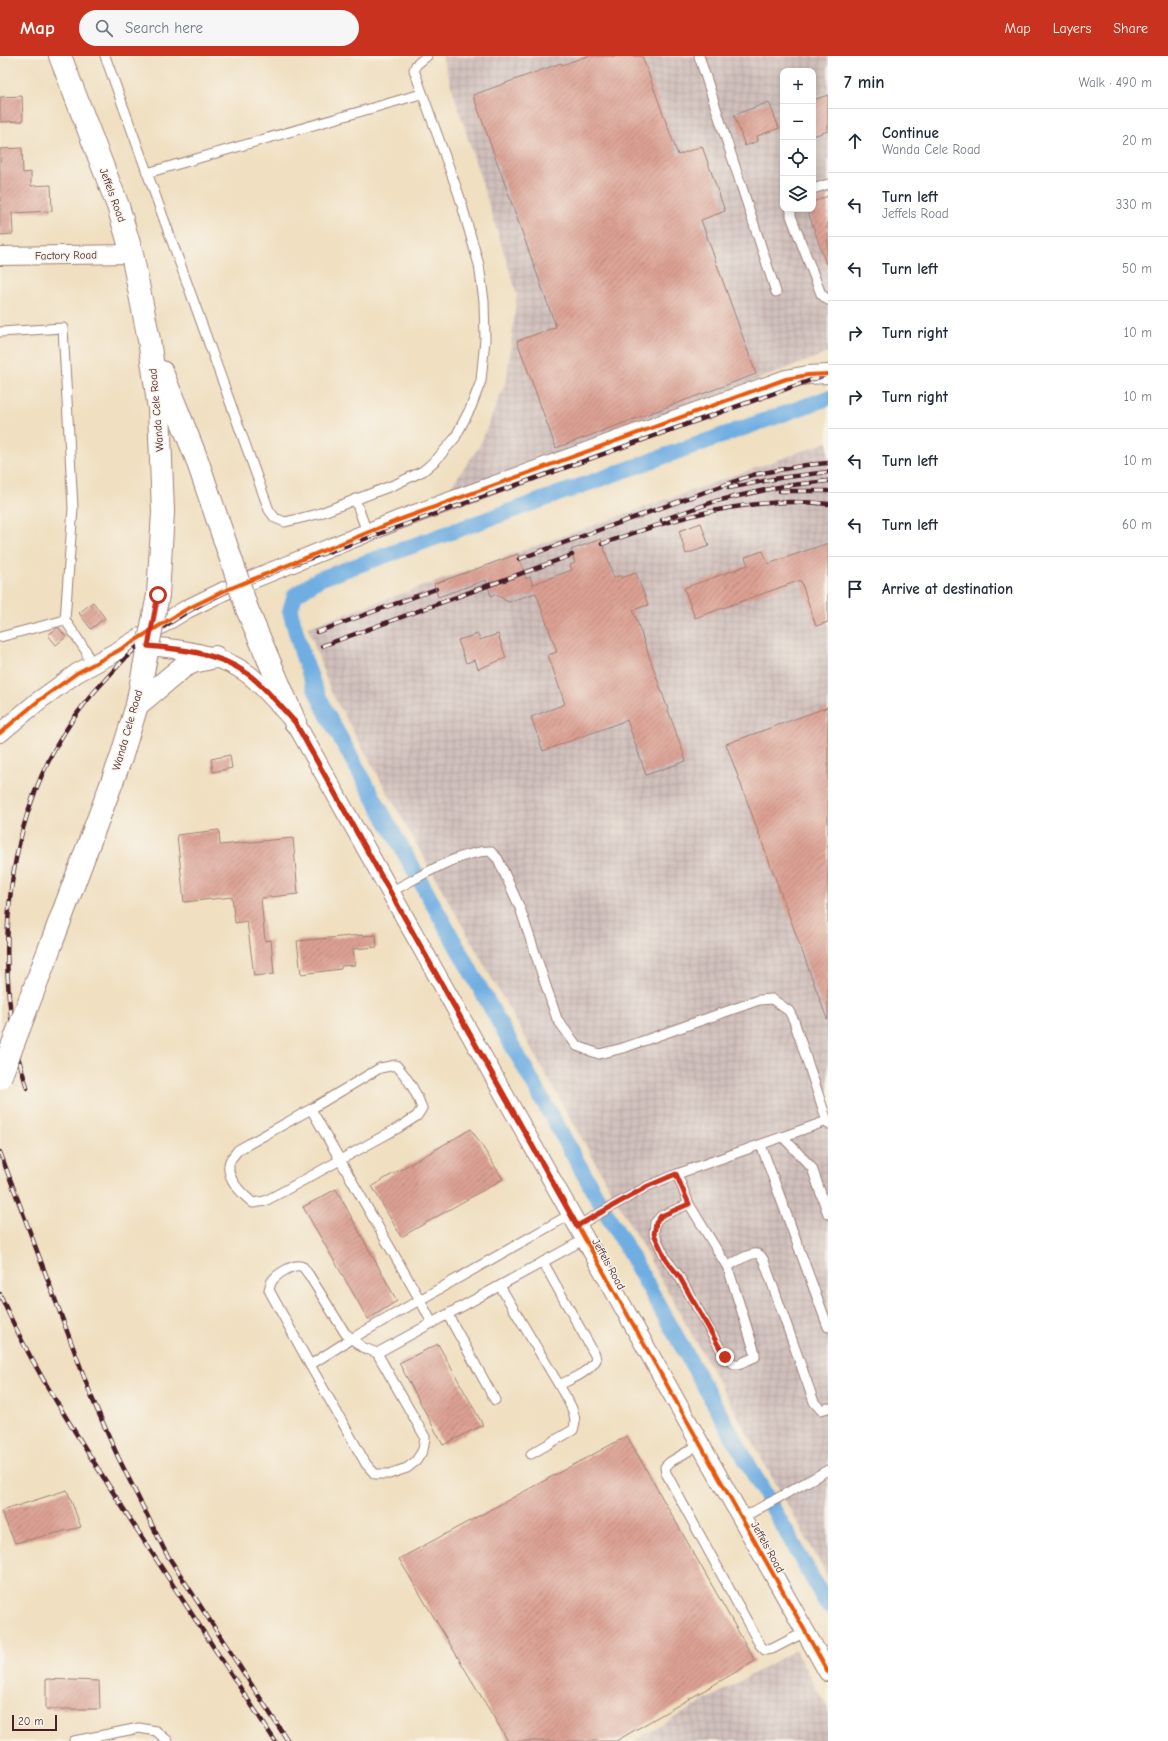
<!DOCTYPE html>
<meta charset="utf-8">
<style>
:root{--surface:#fff;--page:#f6f6f7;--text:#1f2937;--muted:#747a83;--line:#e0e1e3;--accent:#c8321e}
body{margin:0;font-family:"Comic Neue",sans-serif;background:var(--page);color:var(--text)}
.controls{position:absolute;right:12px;top:12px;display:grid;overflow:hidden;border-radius:8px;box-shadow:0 2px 10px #0003}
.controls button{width:36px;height:36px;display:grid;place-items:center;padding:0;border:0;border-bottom:1px solid var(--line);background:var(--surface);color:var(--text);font:20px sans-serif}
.scale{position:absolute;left:12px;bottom:10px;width:45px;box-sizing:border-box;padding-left:4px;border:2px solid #4a1f2b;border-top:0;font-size:11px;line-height:14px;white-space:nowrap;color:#4a1f2b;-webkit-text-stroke:3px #f7f3e8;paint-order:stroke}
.stop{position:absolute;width:12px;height:12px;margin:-9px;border:3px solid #c8321e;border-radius:50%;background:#fff}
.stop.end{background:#c8321e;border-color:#fff;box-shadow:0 1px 4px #0008}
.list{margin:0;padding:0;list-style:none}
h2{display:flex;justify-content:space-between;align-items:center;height:52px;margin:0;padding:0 16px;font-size:17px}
h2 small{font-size:13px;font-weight:400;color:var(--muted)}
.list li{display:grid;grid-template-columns:26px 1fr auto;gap:12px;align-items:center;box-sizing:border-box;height:64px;padding:0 16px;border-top:1px solid var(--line)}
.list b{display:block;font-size:15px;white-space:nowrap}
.list p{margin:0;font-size:13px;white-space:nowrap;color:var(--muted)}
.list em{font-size:13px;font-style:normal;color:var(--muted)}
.icon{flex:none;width:22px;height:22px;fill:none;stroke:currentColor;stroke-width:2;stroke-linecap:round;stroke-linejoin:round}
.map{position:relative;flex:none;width:828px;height:1685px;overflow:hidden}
header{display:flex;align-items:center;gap:24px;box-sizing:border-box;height:56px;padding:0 20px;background:var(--accent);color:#fff}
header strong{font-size:19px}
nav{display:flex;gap:22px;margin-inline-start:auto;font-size:14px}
.search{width:280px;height:36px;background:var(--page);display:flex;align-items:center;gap:10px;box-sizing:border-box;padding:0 14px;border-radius:22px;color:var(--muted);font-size:15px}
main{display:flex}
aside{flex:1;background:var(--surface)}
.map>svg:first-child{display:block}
.industrial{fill:url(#industrial-grid);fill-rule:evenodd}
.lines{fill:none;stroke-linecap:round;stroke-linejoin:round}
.canal{stroke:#70aee2;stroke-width:16}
.building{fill:url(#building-hatch)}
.lane-casing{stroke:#9d7f76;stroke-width:11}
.street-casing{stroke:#9d7f76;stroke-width:20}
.secondary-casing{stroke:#9d7f76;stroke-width:24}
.lane{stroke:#fff;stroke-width:9}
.street{stroke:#fff;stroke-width:18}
.secondary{stroke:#fff;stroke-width:22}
.rail-casing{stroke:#4a1f2b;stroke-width:4.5}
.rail{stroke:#f7f3e8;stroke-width:3;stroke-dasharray:9;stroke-linecap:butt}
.secondary-bridge-casing{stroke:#9d7f76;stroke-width:24;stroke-linecap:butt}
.secondary-bridge{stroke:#fff;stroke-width:22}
.cycleway-casing{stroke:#f7f3e8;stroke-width:6}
.cycleway{stroke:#e8590c;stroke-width:4}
.route{stroke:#c8321e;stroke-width:5}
.labels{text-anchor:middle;stroke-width:3;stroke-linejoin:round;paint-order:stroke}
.street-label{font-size:11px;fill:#4a1f2b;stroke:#f7f3e8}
</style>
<header>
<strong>Map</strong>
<div class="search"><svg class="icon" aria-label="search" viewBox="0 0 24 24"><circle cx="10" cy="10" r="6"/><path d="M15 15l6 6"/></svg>Search here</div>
<nav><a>Map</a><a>Layers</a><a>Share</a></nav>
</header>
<main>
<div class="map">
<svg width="828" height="1685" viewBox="0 0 828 1685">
<defs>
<pattern id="industrial-grid" width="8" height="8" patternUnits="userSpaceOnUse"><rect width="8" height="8" fill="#d0c0bc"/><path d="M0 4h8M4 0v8" fill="none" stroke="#b4a5a2"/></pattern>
<pattern id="building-hatch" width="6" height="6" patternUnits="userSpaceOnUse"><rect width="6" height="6" fill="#dca093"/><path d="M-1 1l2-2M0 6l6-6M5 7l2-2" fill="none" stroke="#b48278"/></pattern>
</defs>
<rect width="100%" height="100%" fill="#f7f3e8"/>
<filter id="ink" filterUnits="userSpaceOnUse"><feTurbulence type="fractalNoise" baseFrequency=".025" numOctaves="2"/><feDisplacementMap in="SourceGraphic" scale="8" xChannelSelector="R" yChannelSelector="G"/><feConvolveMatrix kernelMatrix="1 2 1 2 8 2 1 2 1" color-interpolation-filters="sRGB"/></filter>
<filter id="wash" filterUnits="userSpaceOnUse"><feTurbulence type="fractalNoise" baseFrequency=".012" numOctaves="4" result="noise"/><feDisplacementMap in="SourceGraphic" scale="16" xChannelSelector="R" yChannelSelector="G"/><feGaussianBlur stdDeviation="0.9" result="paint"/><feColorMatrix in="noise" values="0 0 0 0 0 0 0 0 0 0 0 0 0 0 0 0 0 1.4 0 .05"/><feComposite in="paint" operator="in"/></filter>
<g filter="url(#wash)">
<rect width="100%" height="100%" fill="#f0dfc0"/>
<g class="industrial">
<path d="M442,0H828V297L442,443L479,391L507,323L517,238ZM783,15H813V153H783Z"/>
<polygon points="828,386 828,1521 330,634 308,571"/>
<polygon points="795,1594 828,1653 828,1685 634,1685"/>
</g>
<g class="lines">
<polyline class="canal" points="828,342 319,523 295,539 290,555 302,597 315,633 328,660 594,1136 621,1182 828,1550"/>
</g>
<g id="blocks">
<g class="building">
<polygon points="587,0 642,0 678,99 702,90 725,155 701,164 756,318 556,392 517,285 556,271 473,39 561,7 562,9"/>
<polygon points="828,39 828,75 813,80 813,44"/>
<polygon points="22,40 23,65 0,66 0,41"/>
<polygon points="769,46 779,72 757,80 758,85 745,90 734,59"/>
<polygon points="22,92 23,117 31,116 31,130 51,129 52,155 12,157 13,178 0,179 0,93"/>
<polygon points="828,140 828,208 826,208 807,153 813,153 813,146"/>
<polygon points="701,467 709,490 686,498 679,475"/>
<polygon points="601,483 614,522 621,519 621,522 636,517 648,549 633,554 686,705 646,719 627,664 543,695 531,661 565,648 548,599 557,596 536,537 508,546 495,538 491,540 486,524 438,541 434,528 518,498 526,523 530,521 533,529 533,528 572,514 570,509 575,507 571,494"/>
<polygon points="828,487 828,566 816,570 801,525 798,525 695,562 684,532 748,509 745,501 763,495 768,508"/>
<polygon points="93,546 105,562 91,573 79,557"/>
<polygon points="57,572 59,572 66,581 56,589 48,579"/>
<polygon points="478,578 480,584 498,578 506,602 478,613 475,604 466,607 458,584"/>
<polygon points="828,651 828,963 827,963 726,688"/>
<polygon points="230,699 232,712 213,716 211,703"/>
<polygon points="219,774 220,789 293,782 298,838 261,842 265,885 271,884 274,918 254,920 247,865 235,867 232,841 184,846 177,779"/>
<polygon points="362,879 362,880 376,879 377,891 353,893 355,909 341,910 341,913 301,918 297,885"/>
<polygon points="471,1073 503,1123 401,1181 372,1130"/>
<polygon points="336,1133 397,1245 368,1263 303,1151"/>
<polygon points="438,1288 483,1369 443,1389 399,1307"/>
<polygon points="627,1380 755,1605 616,1685 508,1685 399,1503"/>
<polygon points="67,1434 81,1471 15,1487 1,1455"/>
<polygon points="46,1623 99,1625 100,1653 46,1653"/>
</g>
</g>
</g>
<g filter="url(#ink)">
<use href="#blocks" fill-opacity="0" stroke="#9d7f76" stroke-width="1"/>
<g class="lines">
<defs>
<g id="lane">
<polyline points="105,0 269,454 275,462 285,466 318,458 396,428 423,415 437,403 455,382 471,351 481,325 485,283 484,245 479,209 459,139 414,14 416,9 427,0"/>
<polyline points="699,0 776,236"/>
<polyline points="147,117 421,38"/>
<polyline points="813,133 828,128"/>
<polyline points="791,153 791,160 821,238 828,244"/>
<polyline points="0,276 63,272 73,452 65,564 86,595 90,609"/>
<polyline points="355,443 367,476"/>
<polyline points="0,581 65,564"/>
<path d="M390,836C420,821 457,796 490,795L498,803L520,852L557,963L577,990L599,998L623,992L759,944L772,943L789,955L794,965L828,1068"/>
<path d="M311,1053L238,1094C235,1098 232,1101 230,1105C224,1121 242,1138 253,1147L265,1145L284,1135L398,1072L417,1060L422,1052C416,1035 408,1022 396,1009L380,1012L311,1053L420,1244L432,1267"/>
<polyline points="783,1081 812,1112 828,1158"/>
<polyline points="761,1089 828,1271"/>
<polyline points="677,1118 689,1148 728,1212"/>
<path d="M689,1148L661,1160L655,1167L654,1178L666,1203L679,1220L725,1301L734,1308H739L755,1301V1297L728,1212C731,1207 752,1196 758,1198C761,1199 763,1203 764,1205L814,1346L821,1354L828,1352"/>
<polyline points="577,1170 648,1130 677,1118 827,1065"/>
<path d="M500,1230L559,1329C571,1323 588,1317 596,1304L595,1299L543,1206"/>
<polyline points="448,1259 495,1344"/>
<polyline points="377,1297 585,1183"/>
<path d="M310,1309L269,1234C270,1231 270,1228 272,1225C277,1218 295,1206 303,1211C305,1213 307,1217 309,1219L345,1277L362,1291L377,1297L425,1381L423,1394L416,1405L407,1412L389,1418H375L366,1408L310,1309L351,1283L571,1158"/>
<polyline points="700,1388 670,1406 665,1411 666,1417 760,1589 765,1594 772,1593 805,1576"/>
<path d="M531,1398L573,1374C580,1360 566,1342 559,1329"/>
<polyline points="742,1462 828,1414"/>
<polyline points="74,1685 139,1672 156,1675 168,1685"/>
</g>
<g id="street">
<polyline points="0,200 132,198"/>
<path d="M148,590C181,593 217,597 245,616C262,627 280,651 295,666L828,1616"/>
<polyline points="0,677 37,646 77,617 116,596 187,553 224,535 396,465 786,323 808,319 828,318"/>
</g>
<g id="secondary">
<polyline points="60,0 118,150 132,198 149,284 159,353 163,456 158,539"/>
<polyline points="162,316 196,401 232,506"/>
<polyline points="247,553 295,666"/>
<polyline points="137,649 183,611 193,606 215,601"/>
<polyline points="52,886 121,702 137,649 148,590"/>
</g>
</defs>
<use href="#lane" class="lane-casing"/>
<use href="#street" class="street-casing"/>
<use href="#secondary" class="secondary-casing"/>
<use href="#lane" class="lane"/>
<use href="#street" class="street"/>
<use href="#secondary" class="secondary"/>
<defs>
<g id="rail">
<polyline points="729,432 779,422 828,416"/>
<polyline points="780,435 828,435"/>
<polyline points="662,464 716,445 783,430 828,425"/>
<path d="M602,488C674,462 751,439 828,448"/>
<polyline points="519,503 752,419 806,409 828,407"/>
<polyline points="317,576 436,533"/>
<polyline points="322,590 572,499"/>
<path d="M27,1032C22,1014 16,996 13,978C11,966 11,954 9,942C0,827 24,709 105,624C117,611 130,596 144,585C169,566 197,549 226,536C246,527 266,520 286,511L828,318"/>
<polyline points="0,1096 92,1342 118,1401 166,1497 288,1685"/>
<path d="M0,1238C27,1302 65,1360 102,1419C159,1509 217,1596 275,1685"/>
</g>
</defs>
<use href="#rail" class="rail-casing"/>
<use href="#rail" class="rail"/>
<defs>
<g id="secondary-bridge">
<polyline points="232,506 247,553"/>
<polyline points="148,590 158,539"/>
<polyline points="0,1022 52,886"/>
</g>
</defs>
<use href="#secondary-bridge" class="secondary-bridge-casing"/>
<use href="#secondary-bridge" class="secondary-bridge"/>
<defs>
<g id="cycleway">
<path d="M148,590C181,593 217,597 245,616C262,627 280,651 295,666L828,1616"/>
<polyline points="0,677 37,646 77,617 116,596 187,553 224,535 396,465 786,323 808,319 828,318"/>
</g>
</defs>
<use href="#cycleway" class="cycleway-casing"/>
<use href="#cycleway" class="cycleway"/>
</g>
</g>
<g class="lines" filter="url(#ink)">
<path class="route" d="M158,539L148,590C181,593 217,597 245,616C262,627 281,651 295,666L577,1170L648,1130L676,1118L689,1148L661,1160L656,1167L654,1178L666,1204L679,1220L725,1301"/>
</g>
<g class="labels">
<g class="street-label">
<text transform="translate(113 139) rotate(70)" y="4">Jeffels Road</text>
<text transform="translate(66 199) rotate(-1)" y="4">Factory Road</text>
<text transform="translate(156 354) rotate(-95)" y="4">Wanda Cele Road</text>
<text transform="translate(127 674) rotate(-74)" y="4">Wanda Cele Road</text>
<text transform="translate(609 1208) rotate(61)" y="4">Jeffels Road</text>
<text transform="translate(768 1491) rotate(61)" y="4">Jeffels Road</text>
</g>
</g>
</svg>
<div class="controls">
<button>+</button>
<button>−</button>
<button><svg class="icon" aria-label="locate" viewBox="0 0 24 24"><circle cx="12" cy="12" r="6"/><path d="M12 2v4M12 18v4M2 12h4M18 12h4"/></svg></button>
<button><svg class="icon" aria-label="layers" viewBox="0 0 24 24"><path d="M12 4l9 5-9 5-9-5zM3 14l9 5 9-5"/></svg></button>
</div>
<div class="scale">20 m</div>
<div class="stop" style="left:158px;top:539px"></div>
<div class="stop end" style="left:725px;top:1301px"></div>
</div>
<aside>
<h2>7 min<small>Walk · 490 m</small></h2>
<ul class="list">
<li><svg class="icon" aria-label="ahead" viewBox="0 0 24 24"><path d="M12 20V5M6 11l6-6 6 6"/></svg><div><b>Continue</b><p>Wanda Cele Road</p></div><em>20 m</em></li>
<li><svg class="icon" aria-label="left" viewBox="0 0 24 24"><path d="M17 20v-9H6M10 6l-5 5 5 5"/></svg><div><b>Turn left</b><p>Jeffels Road</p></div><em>330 m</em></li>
<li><svg class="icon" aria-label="left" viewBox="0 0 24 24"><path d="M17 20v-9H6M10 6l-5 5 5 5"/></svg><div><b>Turn left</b></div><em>50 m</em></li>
<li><svg class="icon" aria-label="right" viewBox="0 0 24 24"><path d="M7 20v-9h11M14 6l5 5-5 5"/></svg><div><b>Turn right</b></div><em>10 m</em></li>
<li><svg class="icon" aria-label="right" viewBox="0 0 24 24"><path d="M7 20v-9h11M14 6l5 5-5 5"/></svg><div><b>Turn right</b></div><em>10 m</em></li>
<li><svg class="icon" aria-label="left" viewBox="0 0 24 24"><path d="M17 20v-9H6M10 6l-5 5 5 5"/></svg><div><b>Turn left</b></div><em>10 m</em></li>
<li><svg class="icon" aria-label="left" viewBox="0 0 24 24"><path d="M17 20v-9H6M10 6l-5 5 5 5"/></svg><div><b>Turn left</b></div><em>60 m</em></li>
<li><svg class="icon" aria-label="arrive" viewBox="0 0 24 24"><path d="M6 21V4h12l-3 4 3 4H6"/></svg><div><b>Arrive at destination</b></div></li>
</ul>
</aside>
</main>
